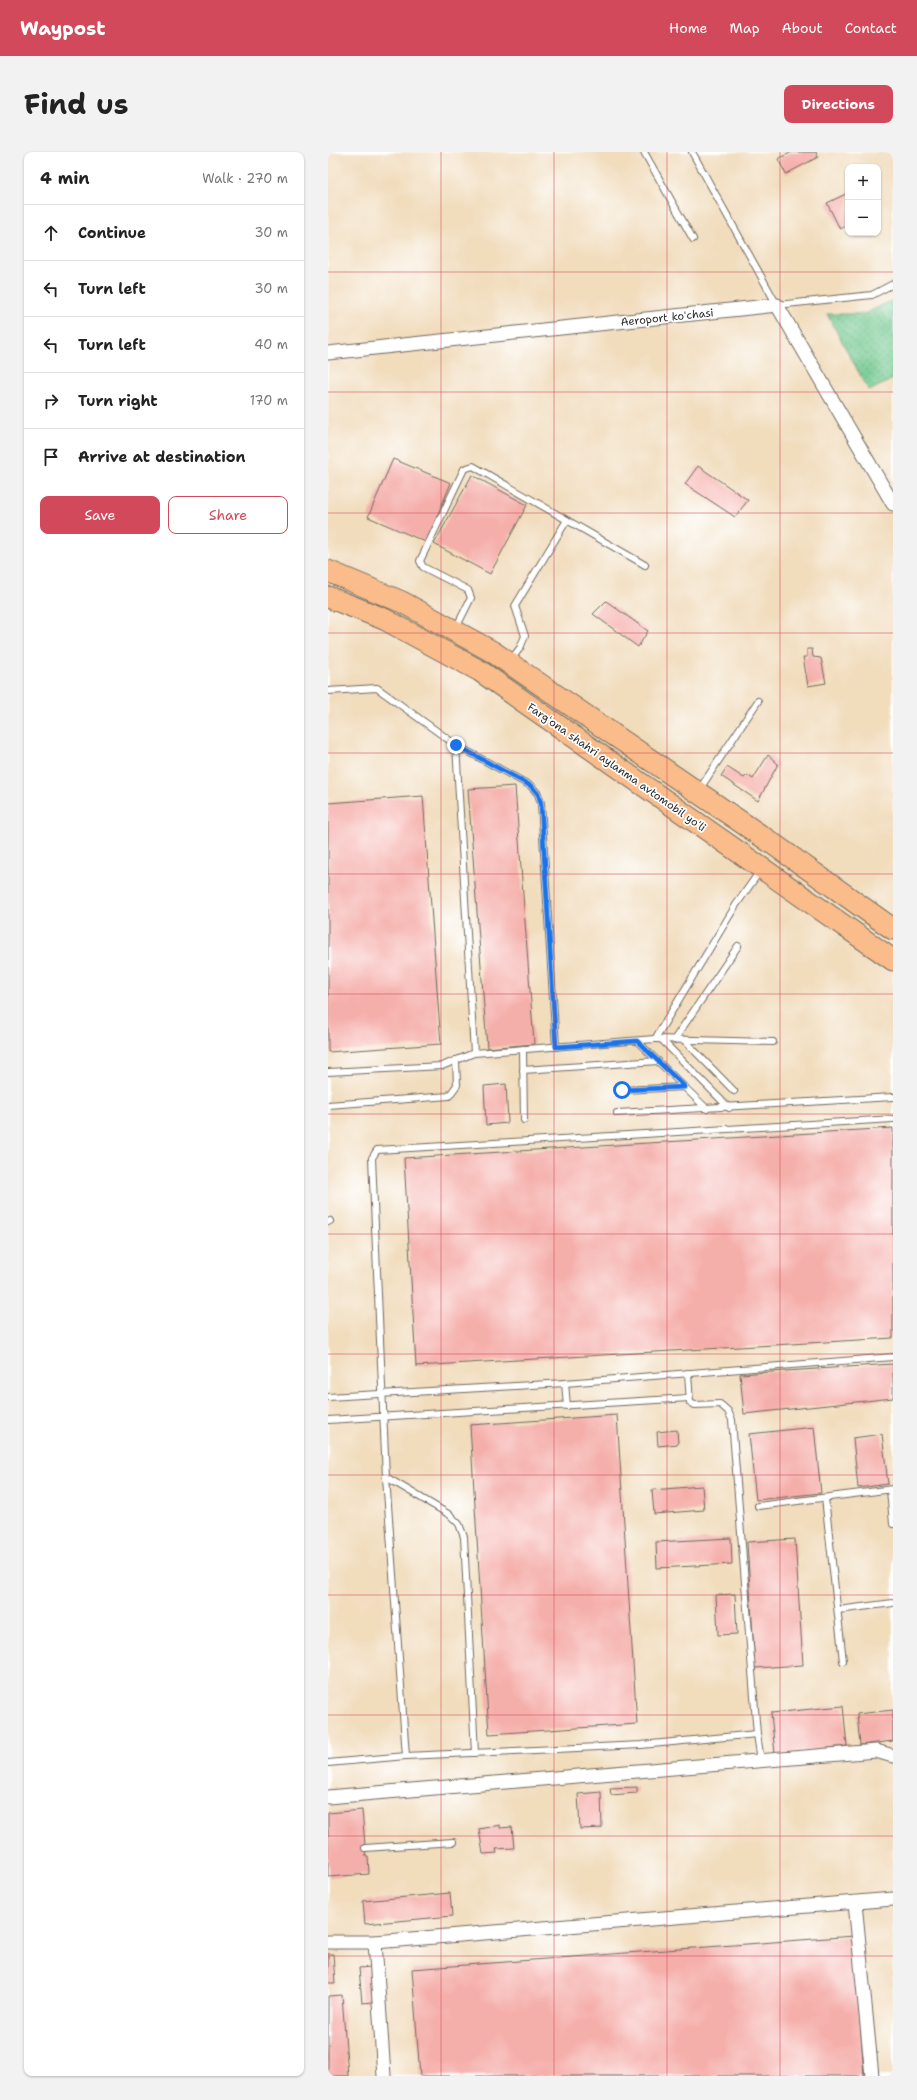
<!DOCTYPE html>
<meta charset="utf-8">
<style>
:root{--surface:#fff;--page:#f2f2f2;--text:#222;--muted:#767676;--line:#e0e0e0;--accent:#d1495b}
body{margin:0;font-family:"Shantell Sans",sans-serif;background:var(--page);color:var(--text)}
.controls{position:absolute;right:12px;top:12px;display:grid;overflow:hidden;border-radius:8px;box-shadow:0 1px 3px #0004}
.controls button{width:36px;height:36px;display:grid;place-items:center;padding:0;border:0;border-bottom:1px solid var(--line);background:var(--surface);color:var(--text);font:20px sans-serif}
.stop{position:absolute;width:12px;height:12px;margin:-9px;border:3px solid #1a73e8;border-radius:50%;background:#fff}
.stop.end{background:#1a73e8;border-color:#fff;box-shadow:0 1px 4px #0008}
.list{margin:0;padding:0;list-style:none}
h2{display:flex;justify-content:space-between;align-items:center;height:52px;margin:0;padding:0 16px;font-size:17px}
h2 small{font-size:13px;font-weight:400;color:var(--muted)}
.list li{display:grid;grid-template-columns:26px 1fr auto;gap:12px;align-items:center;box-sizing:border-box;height:56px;padding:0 16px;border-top:1px solid var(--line)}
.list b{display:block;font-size:15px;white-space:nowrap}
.list em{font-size:13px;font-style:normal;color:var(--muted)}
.actions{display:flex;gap:8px;padding:12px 16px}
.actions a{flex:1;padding:9px 0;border:1px solid var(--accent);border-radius:8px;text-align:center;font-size:14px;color:var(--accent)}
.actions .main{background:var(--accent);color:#fff}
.icon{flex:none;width:22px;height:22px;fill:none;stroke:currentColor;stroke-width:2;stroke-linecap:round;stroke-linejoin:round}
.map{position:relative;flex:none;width:565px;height:1924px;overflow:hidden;border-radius:8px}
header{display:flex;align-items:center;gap:24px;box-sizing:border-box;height:56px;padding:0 20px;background:var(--accent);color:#fff}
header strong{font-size:19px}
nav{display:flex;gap:22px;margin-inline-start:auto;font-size:14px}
.intro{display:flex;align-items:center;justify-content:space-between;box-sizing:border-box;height:96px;padding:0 24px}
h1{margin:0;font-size:28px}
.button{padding:10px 18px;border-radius:8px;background:var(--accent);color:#fff;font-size:14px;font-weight:700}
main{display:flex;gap:24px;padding:0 24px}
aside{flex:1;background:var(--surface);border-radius:8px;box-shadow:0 1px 3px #0004}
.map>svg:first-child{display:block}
.grass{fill:url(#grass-dots);stroke:#4e7a5c}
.building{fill:#f5afaa}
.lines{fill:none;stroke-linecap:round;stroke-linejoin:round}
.service-casing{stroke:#70695e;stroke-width:8}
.minor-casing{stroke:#70695e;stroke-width:15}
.trunk-casing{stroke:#70695e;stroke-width:23}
.service{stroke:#fff;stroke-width:6}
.minor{stroke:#fff;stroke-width:13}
.trunk{stroke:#f9bc8a;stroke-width:21}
.route{stroke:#1a73e8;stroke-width:5}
.grid{fill:none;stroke:#d1495b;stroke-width:1;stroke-opacity:0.55}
.labels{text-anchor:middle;stroke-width:3.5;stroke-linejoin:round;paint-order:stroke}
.street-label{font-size:11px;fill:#2b2b2b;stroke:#fff}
</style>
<header>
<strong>Waypost</strong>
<nav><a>Home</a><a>Map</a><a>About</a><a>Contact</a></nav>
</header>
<div class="intro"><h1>Find us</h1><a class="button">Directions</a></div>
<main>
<aside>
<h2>4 min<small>Walk · 270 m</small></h2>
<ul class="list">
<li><svg class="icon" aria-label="ahead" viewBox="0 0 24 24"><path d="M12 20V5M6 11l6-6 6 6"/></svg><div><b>Continue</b></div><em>30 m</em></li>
<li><svg class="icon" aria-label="left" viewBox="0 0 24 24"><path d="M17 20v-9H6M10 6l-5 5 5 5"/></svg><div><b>Turn left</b></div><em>30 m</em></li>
<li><svg class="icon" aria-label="left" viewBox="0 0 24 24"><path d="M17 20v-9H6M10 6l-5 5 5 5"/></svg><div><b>Turn left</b></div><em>40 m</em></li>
<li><svg class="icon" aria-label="right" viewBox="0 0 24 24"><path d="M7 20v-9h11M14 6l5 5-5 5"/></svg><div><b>Turn right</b></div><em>170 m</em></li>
<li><svg class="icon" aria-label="arrive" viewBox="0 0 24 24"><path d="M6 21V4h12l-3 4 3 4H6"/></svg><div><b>Arrive at destination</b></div></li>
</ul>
<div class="actions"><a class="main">Save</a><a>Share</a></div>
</aside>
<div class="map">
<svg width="565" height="1924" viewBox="0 0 565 1924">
<defs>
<pattern id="grass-dots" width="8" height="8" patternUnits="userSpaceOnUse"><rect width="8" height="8" fill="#71c88e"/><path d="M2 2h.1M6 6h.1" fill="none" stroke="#5da374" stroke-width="1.8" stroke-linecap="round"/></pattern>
</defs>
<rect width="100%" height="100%" fill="#fff"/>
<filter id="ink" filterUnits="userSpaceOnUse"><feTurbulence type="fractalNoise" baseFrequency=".025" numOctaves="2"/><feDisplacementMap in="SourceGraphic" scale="8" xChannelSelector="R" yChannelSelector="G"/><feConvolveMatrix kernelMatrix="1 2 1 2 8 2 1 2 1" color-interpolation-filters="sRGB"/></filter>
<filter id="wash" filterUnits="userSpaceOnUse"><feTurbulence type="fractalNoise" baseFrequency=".012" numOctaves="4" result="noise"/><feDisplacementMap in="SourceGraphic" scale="16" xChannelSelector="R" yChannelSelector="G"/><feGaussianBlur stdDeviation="0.9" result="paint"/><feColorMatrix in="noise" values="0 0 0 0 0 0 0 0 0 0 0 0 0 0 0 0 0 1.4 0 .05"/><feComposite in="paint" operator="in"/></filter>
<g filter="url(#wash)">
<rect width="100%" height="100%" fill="#f1dcbc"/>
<polygon class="grass" points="565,148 565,227 541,239 499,162 536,162"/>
<g id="blocks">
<g class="building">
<polygon points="464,0 488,0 490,5 458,22 450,7"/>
<polygon points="520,41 520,73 512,77 499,51"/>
<polygon points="65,307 123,331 98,390 40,365"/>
<polygon points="370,314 420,348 407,365 357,332"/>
<polygon points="144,323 199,353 162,422 106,392"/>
<polygon points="278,449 320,479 310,495 265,462"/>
<polygon points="479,497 484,497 485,505 493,506 498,531 480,534 475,505 479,505"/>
<polygon points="440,603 450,612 430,649 393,624 399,615 416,626 419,623 425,627"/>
<polygon points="187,634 206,892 159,896 140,637"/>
<polygon points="95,644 113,892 0,900 0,651"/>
<polygon points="178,932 180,971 158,973 156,934"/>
<polygon points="565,976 565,1186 88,1214 76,1006"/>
<polygon points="565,1212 565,1246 416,1262 412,1222"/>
<polygon points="289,1263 309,1572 161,1582 142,1273"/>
<polygon points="486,1275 493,1341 428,1348 421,1282"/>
<polygon points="349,1278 350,1292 330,1294 329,1280"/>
<polygon points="554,1282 560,1332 530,1336 525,1286"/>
<polygon points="374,1334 376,1358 326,1362 324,1338"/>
<polygon points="403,1386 404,1412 329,1416 328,1390"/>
<polygon points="467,1387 475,1513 427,1516 419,1390"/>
<polygon points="407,1442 409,1482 390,1483 388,1443"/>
<polygon points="515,1554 519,1594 447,1602 443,1561"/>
<polygon points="565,1558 565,1589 532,1593 529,1562"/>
<polygon points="309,1635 309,1641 283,1643 282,1636"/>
<polygon points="273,1640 274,1676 252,1677 250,1642"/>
<polygon points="34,1658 38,1705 40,1705 41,1722 0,1725 0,1661"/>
<polygon points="172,1673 172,1676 184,1675 186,1696 168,1697 169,1701 155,1702 151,1677"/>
<polygon points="122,1741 124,1764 37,1772 35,1749"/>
<polygon points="526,1784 536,1924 92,1924 84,1817"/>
<polygon points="0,1802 5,1802 7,1831 0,1831"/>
<polygon points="43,1815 45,1850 34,1851 31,1816"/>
<polygon points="14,1843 20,1924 0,1924 0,1844"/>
</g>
</g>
</g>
<g filter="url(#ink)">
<use href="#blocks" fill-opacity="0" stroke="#70695e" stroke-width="1"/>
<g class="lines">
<defs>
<g id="service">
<polyline points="316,0 365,87"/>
<polyline points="364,0 449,153 544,143 565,132"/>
<polyline points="128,476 143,446 140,438 95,415 92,409 136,317 145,314 317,413"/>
<polyline points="182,509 192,496 197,484 187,454 239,368"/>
<polyline points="0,539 49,536 128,593 146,901 327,887 408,753 432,719"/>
<polyline points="128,593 203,634 210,642 213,651 228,895"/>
<polyline points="371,638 430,549"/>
<polyline points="327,887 445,890"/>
<polyline points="334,888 401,956"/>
<polyline points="346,888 410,794"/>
<polyline points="356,888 406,939"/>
<polyline points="309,889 379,957"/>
<polyline points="195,897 196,968"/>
<polyline points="195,918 330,909"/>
<polyline points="0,920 114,914 146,901"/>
<polyline points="294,938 357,935"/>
<polyline points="0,953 121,944 129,933 128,908"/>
<polyline points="289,961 565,945"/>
<polyline points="0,1070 2,1069"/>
<polyline points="360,1221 362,1251 367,1253 392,1252 400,1259 404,1268 429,1582 433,1609"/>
<polyline points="237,1231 239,1254"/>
<polyline points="0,1245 237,1231 565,1205"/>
<polyline points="0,1268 361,1246"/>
<polyline points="58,1325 122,1363 131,1372 136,1385 147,1601"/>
<polyline points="562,1338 565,1372"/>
<polyline points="497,1346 515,1509"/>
<polyline points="430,1354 565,1337"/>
<polyline points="510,1458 565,1451"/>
<polyline points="78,1604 58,1325 44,1006 49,998 565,967"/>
<polyline points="0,1611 78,1604 313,1593 429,1582"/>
<polyline points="37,1696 125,1690"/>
</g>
<g id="minor">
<polyline points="0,201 449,153 565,352"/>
<polyline points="0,1645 548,1599 565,1604"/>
<polyline points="527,1751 544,1924"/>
<polyline points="0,1790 47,1790 565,1747"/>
<polyline points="47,1790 56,1924"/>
</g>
<g id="trunk">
<polyline points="0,419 74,450 165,500 448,694 565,777"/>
<polyline points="0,445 56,467 152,519 565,808"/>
</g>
</defs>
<use href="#service" class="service-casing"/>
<use href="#minor" class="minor-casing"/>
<use href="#trunk" class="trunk-casing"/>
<use href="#service" class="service"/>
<use href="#minor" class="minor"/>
<use href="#trunk" class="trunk"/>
</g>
</g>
<g class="lines" filter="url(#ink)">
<polyline class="route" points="128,593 203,634 210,642 213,651 228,895 309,889 357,935 294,938"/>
</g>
<path class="grid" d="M113,0V1924M226,0V1924M339,0V1924M452,0V1924M0,120H565M0,240H565M0,361H565M0,481H565M0,601H565M0,722H565M0,842H565M0,962H565M0,1082H565M0,1202H565M0,1323H565M0,1443H565M0,1563H565M0,1684H565M0,1804H565"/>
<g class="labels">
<g class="street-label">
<text transform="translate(339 165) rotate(-6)" y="4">Aeroport koʻchasi</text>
<text transform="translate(289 615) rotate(35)" y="4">Fargʻona shahri aylanma avtomobil yoʻli</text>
</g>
</g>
</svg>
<div class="controls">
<button>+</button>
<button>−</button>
</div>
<div class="stop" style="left:294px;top:938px"></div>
<div class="stop end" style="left:128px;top:593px"></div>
</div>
</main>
